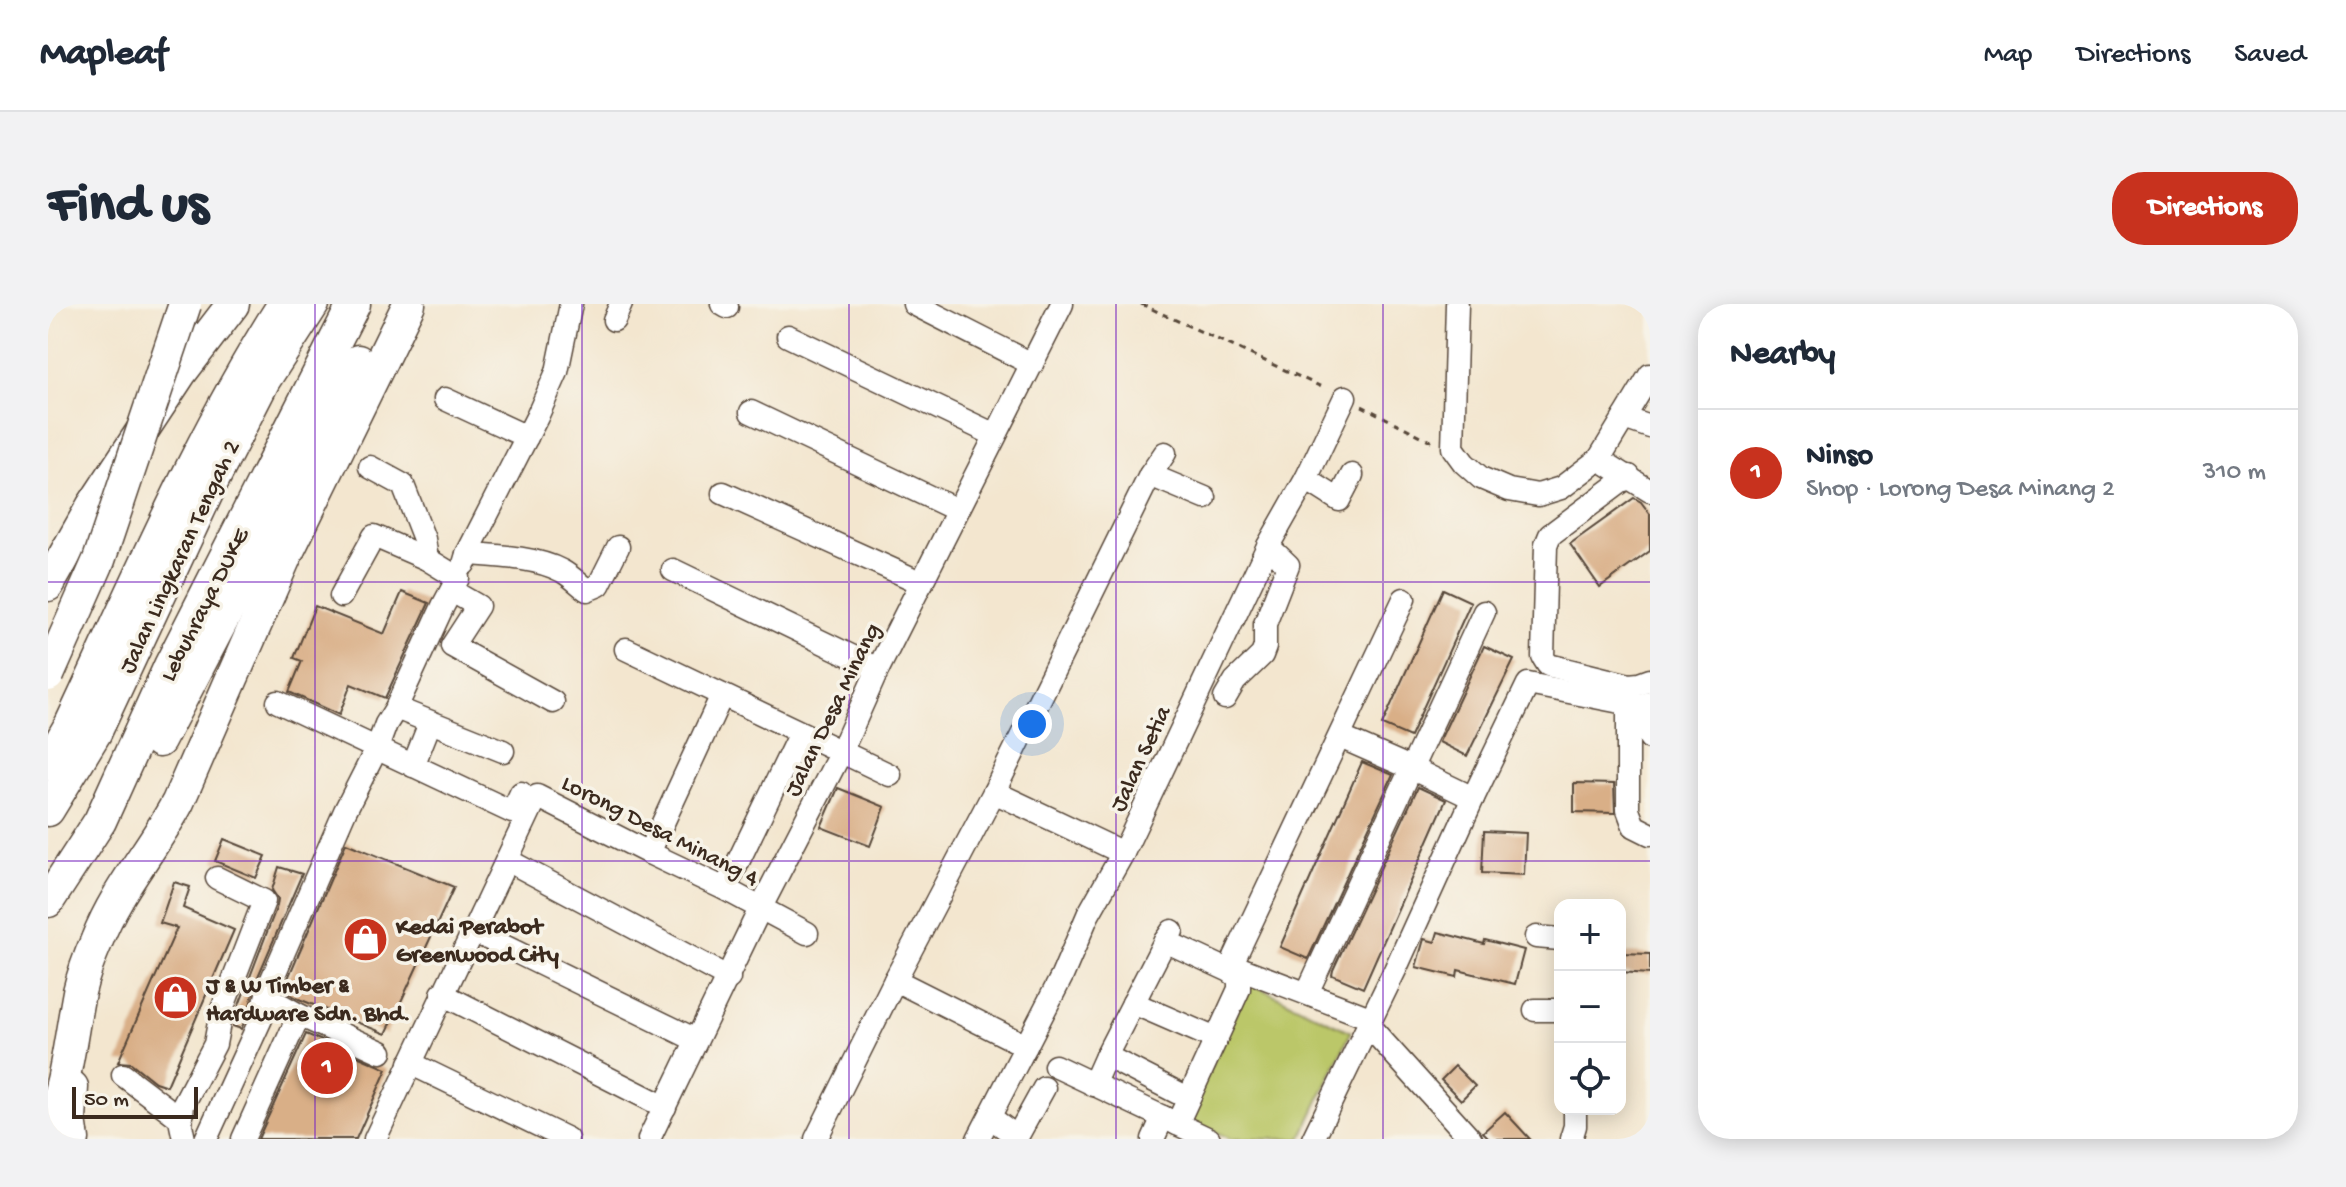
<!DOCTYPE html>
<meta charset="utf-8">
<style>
:root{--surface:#fff;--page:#f2f2f3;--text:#1f2937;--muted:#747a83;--line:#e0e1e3;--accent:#c8321e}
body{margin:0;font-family:"Gochi Hand",sans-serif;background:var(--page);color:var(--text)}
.controls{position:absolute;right:24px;bottom:24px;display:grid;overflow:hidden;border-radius:16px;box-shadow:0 4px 20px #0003}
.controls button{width:72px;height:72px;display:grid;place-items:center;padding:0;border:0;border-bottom:2px solid var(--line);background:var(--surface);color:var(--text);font:40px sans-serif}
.scale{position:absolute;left:24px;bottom:20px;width:126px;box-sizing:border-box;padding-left:8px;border:4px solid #3b2a1e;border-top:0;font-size:22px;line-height:28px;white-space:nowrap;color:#3b2a1e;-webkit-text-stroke:6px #f7f3e8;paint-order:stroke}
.you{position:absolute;left:984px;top:420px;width:28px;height:28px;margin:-20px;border:6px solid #fff;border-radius:50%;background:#1a73e8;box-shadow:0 0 0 12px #1a73e833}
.badge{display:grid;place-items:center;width:52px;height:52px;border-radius:50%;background:var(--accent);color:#fff;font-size:26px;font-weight:700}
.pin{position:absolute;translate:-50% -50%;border:4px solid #fff;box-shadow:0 2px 8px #0006}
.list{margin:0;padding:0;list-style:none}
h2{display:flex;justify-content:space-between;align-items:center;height:104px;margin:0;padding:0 32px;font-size:34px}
h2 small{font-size:26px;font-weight:400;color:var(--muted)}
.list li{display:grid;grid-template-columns:52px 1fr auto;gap:24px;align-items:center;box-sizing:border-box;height:128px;padding:0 32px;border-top:2px solid var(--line)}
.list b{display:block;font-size:30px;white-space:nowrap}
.list p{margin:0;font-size:26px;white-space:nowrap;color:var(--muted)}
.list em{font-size:26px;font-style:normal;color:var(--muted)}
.icon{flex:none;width:44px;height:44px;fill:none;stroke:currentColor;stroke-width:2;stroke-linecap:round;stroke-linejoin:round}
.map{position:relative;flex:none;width:1602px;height:835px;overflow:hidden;border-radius:32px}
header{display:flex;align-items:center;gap:48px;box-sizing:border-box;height:112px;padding:0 40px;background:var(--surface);border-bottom:2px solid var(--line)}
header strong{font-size:38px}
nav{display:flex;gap:44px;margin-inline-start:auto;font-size:28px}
.intro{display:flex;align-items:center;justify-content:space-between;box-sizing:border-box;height:192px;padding:0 48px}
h1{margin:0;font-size:56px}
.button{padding:20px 36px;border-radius:32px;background:var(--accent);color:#fff;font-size:28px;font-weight:700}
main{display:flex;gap:48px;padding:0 48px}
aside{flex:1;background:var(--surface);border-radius:32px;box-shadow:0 4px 20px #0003}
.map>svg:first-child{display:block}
.green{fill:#bbc769;stroke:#7b7844;stroke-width:2}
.building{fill:#d9af87}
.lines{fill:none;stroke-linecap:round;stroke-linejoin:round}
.minor-casing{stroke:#574639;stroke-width:25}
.highway-casing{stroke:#574639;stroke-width:35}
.path{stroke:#574639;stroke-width:3;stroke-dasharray:6 6;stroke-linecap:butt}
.minor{stroke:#fff;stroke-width:22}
.highway{stroke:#fff;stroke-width:32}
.highway-bridge-casing{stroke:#574639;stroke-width:35;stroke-linecap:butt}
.highway-bridge{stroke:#fff;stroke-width:32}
.grid{fill:none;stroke:#7b2cbf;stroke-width:2;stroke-opacity:0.55}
.labels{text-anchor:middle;stroke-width:7;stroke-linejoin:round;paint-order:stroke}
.street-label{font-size:24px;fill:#3b2a1e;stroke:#f7f3e8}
.poi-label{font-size:24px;font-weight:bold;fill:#3b2a1e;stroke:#f7f3e8;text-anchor:start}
</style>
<header>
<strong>Mapleaf</strong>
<nav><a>Map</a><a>Directions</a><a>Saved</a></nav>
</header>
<div class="intro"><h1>Find us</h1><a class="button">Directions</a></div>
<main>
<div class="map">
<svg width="1602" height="835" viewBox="0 0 1602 835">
<rect width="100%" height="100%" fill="#f7f3e8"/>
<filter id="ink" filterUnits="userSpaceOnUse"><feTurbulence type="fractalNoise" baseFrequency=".0125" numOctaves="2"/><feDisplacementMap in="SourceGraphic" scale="16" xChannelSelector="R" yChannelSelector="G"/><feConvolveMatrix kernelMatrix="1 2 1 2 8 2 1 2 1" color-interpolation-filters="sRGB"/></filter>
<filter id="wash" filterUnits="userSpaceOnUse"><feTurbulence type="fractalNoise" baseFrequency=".006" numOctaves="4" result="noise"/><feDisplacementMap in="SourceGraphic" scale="32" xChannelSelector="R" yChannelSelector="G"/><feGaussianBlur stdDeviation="1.8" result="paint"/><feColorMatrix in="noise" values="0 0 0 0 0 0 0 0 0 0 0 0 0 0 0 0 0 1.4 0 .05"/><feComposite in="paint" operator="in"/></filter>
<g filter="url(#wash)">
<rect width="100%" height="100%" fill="#f3e6cf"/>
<polygon class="green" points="1202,679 1303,728 1253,835 1183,835 1138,815"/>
<g id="blocks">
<g class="building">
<polygon points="1586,194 1593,198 1602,210 1602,247 1552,283 1522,240"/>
<polygon points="1395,285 1423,298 1362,433 1334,421"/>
<polygon points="354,288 381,299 337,394 303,380 291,411 241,388 254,357 246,354 267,302 336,330"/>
<polygon points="1436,342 1466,356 1419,452 1391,438"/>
<polygon points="1314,458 1345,471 1260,655 1232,643"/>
<polygon points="1526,479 1566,480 1567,509 1526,508"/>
<polygon points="1370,483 1398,496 1315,684 1284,671 1285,666"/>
<polygon points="790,484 837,503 822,542 773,523"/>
<polygon points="1436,527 1478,529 1476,571 1434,569"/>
<polygon points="176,535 218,552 208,574 167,557"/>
<polygon points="298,539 406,583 338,730 251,695 235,686"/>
<polygon points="231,563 254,570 208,677 200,710 193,725 185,722 187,712 229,602 230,595 224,586"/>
<polygon points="126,578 142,583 135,604 186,626 119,782 107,778 83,759 70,758 129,624 112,619"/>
<polygon points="1390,628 1436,640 1437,636 1476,646 1467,680 1410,666 1409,673 1368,663 1376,635 1387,638"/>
<polygon points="1572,649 1602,650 1602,670 1572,668"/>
<polygon points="258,730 339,765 308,835 210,835"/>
<polygon points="1407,762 1427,782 1413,796 1393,776"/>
<polygon points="1457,808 1482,835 1442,835 1435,828"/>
</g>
</g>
</g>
<g filter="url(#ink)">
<use href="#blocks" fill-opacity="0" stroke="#574639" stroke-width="2"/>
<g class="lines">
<defs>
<g id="minor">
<polyline points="674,0 679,3"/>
<polyline points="866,0 984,60"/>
<polyline points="1409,0 1405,144 1416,159 1433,174 1461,186 1490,191 1513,184 1551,155 1602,71"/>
<polyline points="566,16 573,0"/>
<polyline points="740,32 947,131"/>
<polyline points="397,95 479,133"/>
<polyline points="703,108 909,206"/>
<polyline points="1576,114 1602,123"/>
<polyline points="1551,155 1602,187"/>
<polyline points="322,163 355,181 376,235 379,255"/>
<polyline points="1102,171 1157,194"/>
<polyline points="1581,172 1502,231 1498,241 1495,353 1500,361 1581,381 1591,380 1602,376"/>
<polyline points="1258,175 1291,196 1304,171"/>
<polyline points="675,189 874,279"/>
<polyline points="419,250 489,113 509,68 523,0"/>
<path d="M416,260L419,250C449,252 487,253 514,267C523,272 531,280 539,286L551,281L570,243"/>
<polyline points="625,266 830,365"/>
<polyline points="404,287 430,302 404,342 505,398"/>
<polyline points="578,345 842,471"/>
<polyline points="1177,394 1187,377 1214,351 1217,343 1217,320 1240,261 1220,242"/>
<polyline points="230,398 464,508 473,489"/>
<polyline points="1580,399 1580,506 1586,522 1602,530"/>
<polyline points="1593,402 1592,419 1602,434"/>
<polyline points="348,404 455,447"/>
<polyline points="1292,433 1365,465 1425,494"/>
<polyline points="365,462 382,419"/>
<polyline points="946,488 1075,549"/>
<polyline points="601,549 674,391"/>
<polyline points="459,556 681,674"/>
<polyline points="677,585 752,429"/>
<polyline points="425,627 648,736"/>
<polyline points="1488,633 1512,635"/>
<polyline points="1117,637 1182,667 1191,674 1191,685 1129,820"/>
<polyline points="1187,653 1356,295"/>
<polyline points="1189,663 1322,714"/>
<polyline points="847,676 978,742"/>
<polyline points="1259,689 1436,308"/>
<polyline points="394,690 617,803"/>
<polyline points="219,693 251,711 333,748"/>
<polyline points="1085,699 1168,735"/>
<polyline points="1487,706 1512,706"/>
<polyline points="1320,721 1423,835"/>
<polyline points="1058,752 1117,637 1124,627"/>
<polyline points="362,759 519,835"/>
<polyline points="1007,762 1161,835"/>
<polyline points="75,771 133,815"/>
<polyline points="1045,781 1058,752 1140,794"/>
<polyline points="942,813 969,833 996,784"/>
<polyline points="136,835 133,821 135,801 167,740 173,708 216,597 169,574"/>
<polyline points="158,835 213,715 221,682 297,507 329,444 338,420 348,404 395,302 410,274 379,255 326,232 293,292"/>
<polyline points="195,835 251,711"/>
<polyline points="327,835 489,492 601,549 677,585 759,629"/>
<polyline points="601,835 712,605 793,448 830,365 1014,0"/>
<polyline points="768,835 847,676 946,488 1102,171 1117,149"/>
<polyline points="930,835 1014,672 1040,611 1075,549 1220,242 1258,175 1297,93"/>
<polyline points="1105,835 1115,813"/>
<polyline points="1265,835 1347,666 1425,494 1480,380 1593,402 1602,399"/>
<polyline points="1523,835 1527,822 1527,805"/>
</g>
<g id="highway">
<polyline points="0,281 44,203 133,68 185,0"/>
<polyline points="111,437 310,57"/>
<path d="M0,460L23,420C90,278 151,132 236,0"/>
<polyline points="0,506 47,429 164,178 216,76 265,0"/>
<polyline points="0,597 52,517 122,362 306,0"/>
<polyline points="24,783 22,815 25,835"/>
<path d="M0,826C18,781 22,735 31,688C35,671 42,652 49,636C68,586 105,545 130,498L237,253L361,0"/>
</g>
</defs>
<use href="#minor" class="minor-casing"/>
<use href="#highway" class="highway-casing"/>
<g class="path">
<polyline points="1093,0 1278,85"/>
<polyline points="1314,102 1385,138"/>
</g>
<use href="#minor" class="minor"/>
<use href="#highway" class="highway"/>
<defs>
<polyline id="highway-bridge" points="0,371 51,256 137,0"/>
</defs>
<use href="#highway-bridge" class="highway-bridge-casing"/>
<use href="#highway-bridge" class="highway-bridge"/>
</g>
</g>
<path class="grid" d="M267,0V835M534,0V835M801,0V835M1068,0V835M1335,0V835M0,278H1602M0,557H1602"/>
<defs>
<symbol id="shop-disc" viewBox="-11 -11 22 22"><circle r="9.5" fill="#c8321e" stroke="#f7f3e8"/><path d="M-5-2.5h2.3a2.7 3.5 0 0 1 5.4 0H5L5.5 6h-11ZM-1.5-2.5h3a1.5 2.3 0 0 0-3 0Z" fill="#fff"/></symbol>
</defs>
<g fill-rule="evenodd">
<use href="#shop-disc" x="292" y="610" width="51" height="51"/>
<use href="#shop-disc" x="102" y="668" width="51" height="51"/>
</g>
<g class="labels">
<g class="street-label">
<text transform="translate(130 252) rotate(-65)" y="8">Jalan Lingkaran Tengah 2</text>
<text transform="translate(155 300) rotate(-63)" y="8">Lebuhraya DUKE</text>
<text transform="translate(783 405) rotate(-64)" y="8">Jalan Desa Minang</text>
<text transform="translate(1091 454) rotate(-65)" y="8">Jalan Setia</text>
<text transform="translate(613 525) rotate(27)" y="8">Lorong Desa Minang 4</text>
</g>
<g class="poi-label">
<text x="348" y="629">Kedai Perabot<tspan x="348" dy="28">Greenwood City</tspan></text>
<text x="158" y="688">J &amp; W Timber &amp;<tspan x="158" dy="28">Hardware Sdn. Bhd.</tspan></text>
</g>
</g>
</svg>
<div class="controls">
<button>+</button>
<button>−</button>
<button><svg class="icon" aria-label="locate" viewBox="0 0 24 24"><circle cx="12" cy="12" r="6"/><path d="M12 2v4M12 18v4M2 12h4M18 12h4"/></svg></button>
</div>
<div class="scale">50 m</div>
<div class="you"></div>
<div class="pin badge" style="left:279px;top:764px">1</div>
</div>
<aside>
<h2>Nearby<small></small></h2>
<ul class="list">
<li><span class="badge">1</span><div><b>Ninso</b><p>Shop · Lorong Desa Minang 2</p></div><em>310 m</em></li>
</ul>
</aside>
</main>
